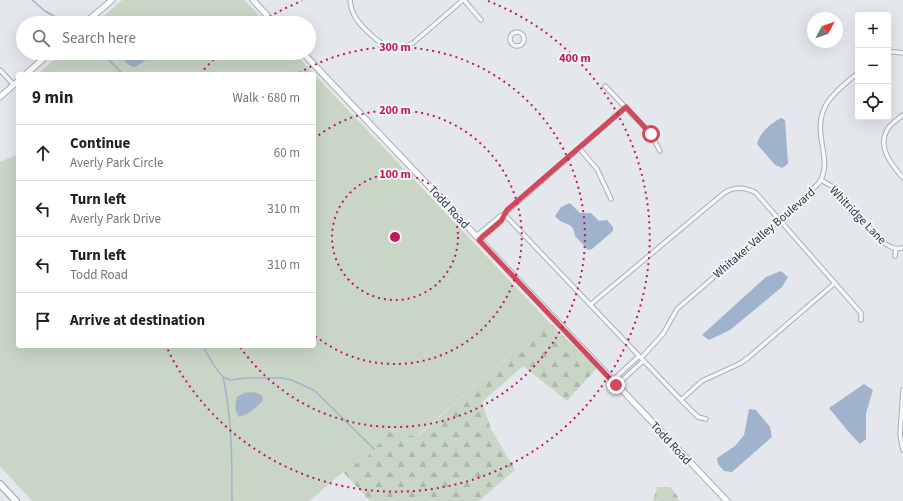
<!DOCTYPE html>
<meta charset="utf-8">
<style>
:root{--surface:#fff;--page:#f2f2f2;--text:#202124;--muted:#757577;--line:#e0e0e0}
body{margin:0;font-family:"Source Sans 3",sans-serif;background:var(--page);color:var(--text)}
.controls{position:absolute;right:12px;top:12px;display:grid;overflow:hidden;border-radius:4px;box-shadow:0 4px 16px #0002}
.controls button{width:36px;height:36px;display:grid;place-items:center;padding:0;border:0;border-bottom:1px solid var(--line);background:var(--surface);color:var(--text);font:20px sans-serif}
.compass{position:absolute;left:807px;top:12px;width:36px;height:36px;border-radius:50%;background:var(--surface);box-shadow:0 4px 16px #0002;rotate:49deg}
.stop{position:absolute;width:12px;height:12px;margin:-9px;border:3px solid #d1495b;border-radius:50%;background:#fff}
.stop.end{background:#d1495b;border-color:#fff;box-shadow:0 1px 4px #0008}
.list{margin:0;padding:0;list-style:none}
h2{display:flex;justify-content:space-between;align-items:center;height:52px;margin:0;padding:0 16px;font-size:17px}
h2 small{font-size:13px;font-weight:400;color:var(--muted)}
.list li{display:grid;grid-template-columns:26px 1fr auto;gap:12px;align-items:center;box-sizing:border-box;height:56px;padding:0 16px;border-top:1px solid var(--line)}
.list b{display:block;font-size:15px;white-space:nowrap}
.list p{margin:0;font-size:13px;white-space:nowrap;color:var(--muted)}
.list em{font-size:13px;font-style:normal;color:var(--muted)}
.icon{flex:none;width:22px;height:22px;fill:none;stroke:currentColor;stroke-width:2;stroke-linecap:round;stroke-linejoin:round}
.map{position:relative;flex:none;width:903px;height:501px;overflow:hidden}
.search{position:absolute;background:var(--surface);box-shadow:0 4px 16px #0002;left:16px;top:16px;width:300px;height:44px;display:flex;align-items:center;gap:10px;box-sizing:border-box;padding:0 14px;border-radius:22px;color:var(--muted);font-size:15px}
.panel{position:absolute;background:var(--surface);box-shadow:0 4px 16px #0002;left:16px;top:72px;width:300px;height:276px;border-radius:4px}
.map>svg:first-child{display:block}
.green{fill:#c9d6c5}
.forest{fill:url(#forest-firs)}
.water{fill:#9fb4cc}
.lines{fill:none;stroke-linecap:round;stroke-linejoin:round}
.stream{stroke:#9fb4cc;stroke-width:1.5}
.street-casing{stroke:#a9aeb7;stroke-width:5.5}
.secondary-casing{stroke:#a9aeb7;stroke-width:7}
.primary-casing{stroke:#a3abb8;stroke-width:8}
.street{stroke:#f7f8fa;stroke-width:3.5}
.secondary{stroke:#fff;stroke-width:5}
.primary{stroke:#fff;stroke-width:5.5}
.route{stroke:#d1495b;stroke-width:5}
.ring{fill:none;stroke:#c2185b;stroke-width:2;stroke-dasharray:2 4}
.labels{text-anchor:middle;stroke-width:4;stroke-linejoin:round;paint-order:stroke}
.street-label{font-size:12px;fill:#2b3445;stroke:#f4f6f9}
.centre{fill:#c2185b;stroke:#f4f6f9;stroke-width:2}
.ring-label{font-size:12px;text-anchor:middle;font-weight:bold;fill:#c2185b;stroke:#f4f6f9;stroke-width:4;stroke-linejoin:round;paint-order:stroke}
</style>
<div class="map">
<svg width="903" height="501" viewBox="0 0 903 501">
<defs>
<pattern id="forest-firs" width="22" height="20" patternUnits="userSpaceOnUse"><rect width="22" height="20" fill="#c9d6c5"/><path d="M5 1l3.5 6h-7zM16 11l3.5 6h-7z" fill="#adb8ab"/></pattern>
</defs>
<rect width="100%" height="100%" fill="#e4e7ec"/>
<g class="green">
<polygon points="122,0 244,0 266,23 96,23"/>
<polygon points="62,53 294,53 548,321 416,437 391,430 368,456 343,472 309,501 32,501 0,466 0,162 18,154 18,346 314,346 314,74 38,74"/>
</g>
<g class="forest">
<polygon points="548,321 597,368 567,401 523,366 482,402 491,429 515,470 479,501 370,501 343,472 368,456 391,430 417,437"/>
<polygon points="657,487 670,487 678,497 678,501 653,501"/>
</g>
<g class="water">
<path d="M120,53H181L178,58C173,59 171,56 166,55C153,51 145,62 135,67C127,66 124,60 120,53Z"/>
<path d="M781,118L785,120L788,164L782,168L775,165L757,144C759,134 772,122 781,118Z"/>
<path d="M570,203L580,213H591L599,221L607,220L613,227V231L592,249L588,250L575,236C573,219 564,228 555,216L561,207Z"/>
<polygon points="781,271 788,277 782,287 730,330 709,340 702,335 766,277"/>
<polygon points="864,384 873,390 866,413 866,439 860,444 847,430 829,408"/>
<path d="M251,392C257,393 262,393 263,399L262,402L249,413L239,417C234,411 235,403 237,397L244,393Z"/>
<polygon points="749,409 756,410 770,427 772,437 732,472 724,471 718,464 717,458 735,446 744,435"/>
</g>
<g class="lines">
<g class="stream">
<polyline points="32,0 45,11 66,23"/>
<polyline points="96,53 109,60 123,74"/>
<polyline points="204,346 206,352 215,367 223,377 230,380 245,378 282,378 292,380 315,391 374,449"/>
<path d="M223,377C232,418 232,459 232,501"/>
</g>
<defs>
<g id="street">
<path d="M350,0C351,13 357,21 366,30C380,44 393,55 413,43L463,0"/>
<polyline points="464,0 481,20"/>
<circle cx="517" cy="39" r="7"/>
<polyline points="888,52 895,52 903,53"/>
<polyline points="0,70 14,85"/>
<polyline points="605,86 651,134 660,151"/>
<polyline points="626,107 504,214 681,400"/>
<path d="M903,115C898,119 890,124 887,130C877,148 892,165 903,178"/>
<polyline points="579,148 597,169 611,199"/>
<path d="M821,180L833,187L881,241C889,246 894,250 903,248"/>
<polyline points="476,236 499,217 504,214 501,221 479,240"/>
<polyline points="895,256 896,249"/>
<path d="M590,305L724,193C735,186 745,187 756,193L861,313V320"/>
<path d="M641,358L663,334L677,309L780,220L819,183C835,159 809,133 827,103C835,91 847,82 858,73"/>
<polyline points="613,380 639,356"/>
<polyline points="617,385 643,361"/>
<polyline points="903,390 900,435 903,450"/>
<polyline points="706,419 698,417 681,400 702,381 741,363 749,357 835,283"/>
</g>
<g id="secondary">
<polyline points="253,0 274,23"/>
<polyline points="85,23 112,0"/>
<polyline points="303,53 727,501"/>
<polyline points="26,74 50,53"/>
<polyline points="0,97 18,81"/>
</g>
<polyline id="primary" points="0,484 16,501"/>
</defs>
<use href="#street" class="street-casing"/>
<use href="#secondary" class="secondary-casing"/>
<use href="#primary" class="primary-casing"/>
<use href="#street" class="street"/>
<use href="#secondary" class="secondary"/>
<use href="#primary" class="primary"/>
</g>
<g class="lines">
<polyline class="route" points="616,385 479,240 501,221 507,210 626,107 651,134"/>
</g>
<g class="ring">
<circle cx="395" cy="237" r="63"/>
<path d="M314 139A127 127 0 1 1 314 335"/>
<path d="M299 73A190 190 0 1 1 240 347"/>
<path d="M200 74A254 254 0 0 1 219 54M259 23A254 254 0 0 1 302 1M488 1A254 254 0 1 1 166 346"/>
</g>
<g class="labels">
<g class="street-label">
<text transform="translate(449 207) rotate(47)" y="4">Todd Road</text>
<text transform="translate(858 215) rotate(46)" y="4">Whitridge Lane</text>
<text transform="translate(764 233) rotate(-41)" y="4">Whitaker Valley Boulevard</text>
<text transform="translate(671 443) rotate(47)" y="4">Todd Road</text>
</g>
</g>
<circle cx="395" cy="237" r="6" class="centre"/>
<g class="ring-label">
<text x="395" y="51">300 m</text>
<text x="575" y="62">400 m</text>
<text x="395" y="114">200 m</text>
<text x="395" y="178">100 m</text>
</g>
</svg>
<div class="controls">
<button>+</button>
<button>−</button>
<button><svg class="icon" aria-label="locate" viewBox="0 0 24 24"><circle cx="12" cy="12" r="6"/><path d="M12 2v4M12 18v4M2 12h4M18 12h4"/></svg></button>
</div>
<svg class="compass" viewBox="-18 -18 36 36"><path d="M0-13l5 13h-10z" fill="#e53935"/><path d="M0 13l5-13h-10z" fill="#757577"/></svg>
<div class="stop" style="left:651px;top:134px"></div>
<div class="stop end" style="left:616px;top:385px"></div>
<div class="search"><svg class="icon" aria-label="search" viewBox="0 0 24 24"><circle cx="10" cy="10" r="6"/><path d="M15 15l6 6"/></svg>Search here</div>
<section class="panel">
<h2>9 min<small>Walk · 680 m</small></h2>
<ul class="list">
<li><svg class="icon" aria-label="ahead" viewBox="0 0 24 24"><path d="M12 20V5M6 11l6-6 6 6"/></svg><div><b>Continue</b><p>Averly Park Circle</p></div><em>60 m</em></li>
<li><svg class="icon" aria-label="left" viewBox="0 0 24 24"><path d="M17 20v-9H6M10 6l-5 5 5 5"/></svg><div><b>Turn left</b><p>Averly Park Drive</p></div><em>310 m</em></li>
<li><svg class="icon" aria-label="left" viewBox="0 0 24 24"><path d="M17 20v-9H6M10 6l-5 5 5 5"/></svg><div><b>Turn left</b><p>Todd Road</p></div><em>310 m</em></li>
<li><svg class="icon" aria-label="arrive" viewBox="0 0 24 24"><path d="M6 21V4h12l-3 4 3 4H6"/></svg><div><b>Arrive at destination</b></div></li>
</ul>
</section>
</div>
